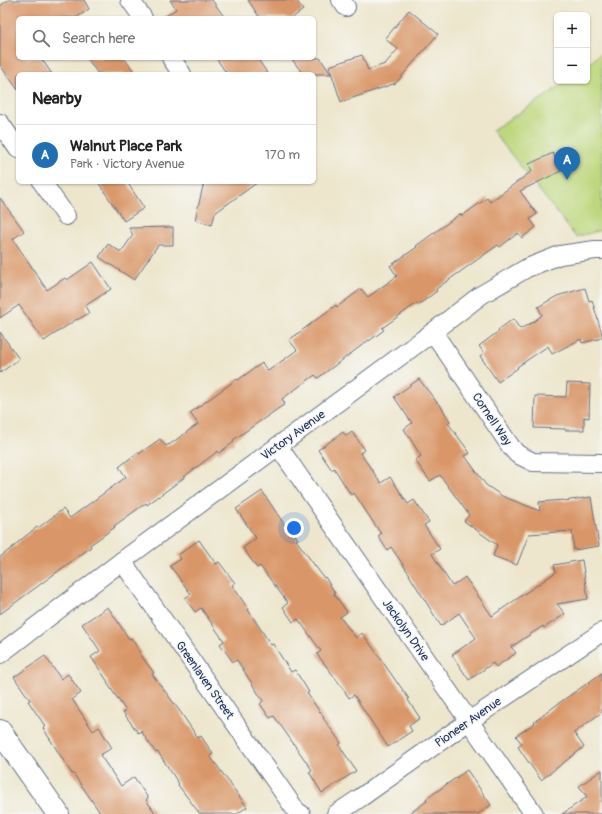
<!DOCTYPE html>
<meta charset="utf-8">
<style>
:root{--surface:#fff;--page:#f6f6f6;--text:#222;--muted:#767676;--line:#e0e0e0;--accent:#1f6fb2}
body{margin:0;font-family:Pangolin,sans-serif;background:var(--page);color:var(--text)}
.controls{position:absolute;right:12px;top:12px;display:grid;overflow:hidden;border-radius:6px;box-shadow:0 1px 3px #0004}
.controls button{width:36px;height:36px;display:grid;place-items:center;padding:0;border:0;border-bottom:1px solid var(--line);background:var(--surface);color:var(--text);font:20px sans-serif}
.you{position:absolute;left:294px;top:528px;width:14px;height:14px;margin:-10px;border:3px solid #fff;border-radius:50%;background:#1a73e8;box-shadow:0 0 0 6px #1a73e833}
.badge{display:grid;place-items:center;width:26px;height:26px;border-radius:50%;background:var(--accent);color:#fff;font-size:13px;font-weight:700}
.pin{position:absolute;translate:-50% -33px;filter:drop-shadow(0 1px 2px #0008)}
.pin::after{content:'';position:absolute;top:21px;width:14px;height:12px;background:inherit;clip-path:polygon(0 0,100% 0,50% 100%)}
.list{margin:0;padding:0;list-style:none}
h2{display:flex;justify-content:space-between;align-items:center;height:52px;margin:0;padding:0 16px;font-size:17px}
h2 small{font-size:13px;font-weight:400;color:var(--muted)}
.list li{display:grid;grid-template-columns:26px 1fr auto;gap:12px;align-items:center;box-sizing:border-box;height:60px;padding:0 16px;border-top:1px solid var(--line)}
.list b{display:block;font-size:15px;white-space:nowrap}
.list p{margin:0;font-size:13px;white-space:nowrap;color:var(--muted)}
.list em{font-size:13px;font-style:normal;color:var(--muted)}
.icon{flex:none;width:22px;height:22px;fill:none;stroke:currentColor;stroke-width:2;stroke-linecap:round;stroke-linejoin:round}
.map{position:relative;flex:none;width:602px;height:814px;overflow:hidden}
.search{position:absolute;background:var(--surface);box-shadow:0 1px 3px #0004;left:16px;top:16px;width:300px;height:44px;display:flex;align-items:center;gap:10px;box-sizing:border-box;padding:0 14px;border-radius:6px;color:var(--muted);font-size:15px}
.panel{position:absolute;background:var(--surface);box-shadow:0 1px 3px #0004;left:16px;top:72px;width:300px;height:112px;border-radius:6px}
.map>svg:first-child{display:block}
.green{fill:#bdd77c;stroke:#6c836d}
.building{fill:#d99668}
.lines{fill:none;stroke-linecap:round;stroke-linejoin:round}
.minor-casing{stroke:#646f84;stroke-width:20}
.tertiary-casing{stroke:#646f84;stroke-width:24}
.minor{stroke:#fff;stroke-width:18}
.tertiary{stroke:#fff;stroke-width:22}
.labels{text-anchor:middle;stroke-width:3;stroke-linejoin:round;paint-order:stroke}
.street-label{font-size:12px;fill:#1b2f5e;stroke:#f6f6f2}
</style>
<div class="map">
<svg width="602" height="814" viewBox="0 0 602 814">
<rect width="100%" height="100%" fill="#f6f6f2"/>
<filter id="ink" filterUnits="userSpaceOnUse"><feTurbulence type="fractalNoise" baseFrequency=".025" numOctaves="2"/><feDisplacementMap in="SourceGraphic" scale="8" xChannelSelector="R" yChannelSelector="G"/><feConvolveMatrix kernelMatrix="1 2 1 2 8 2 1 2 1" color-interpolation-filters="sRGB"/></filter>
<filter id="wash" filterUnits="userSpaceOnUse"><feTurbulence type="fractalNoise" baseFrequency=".012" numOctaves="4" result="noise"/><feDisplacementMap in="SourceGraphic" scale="16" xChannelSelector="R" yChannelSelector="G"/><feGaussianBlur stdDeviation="0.9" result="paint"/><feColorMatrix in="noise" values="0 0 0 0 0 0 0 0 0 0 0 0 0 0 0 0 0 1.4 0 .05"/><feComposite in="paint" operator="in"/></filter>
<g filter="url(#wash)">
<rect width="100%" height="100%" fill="#ede6cc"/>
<polygon class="green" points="602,52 602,230 576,237 492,130 546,96 566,81 587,81 587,66"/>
<g id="blocks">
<g class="building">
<polygon points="8,0 84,0 89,9 76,18 18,18 18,58 41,58 52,74 18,74 18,90 0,65 0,6"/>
<polygon points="170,0 212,0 225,18 163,18 176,9"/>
<polygon points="248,0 296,0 303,10 292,18 260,18"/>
<polygon points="409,10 438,34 396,83 341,102 329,66 362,55 368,70 385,64 398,49 385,39"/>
<polygon points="87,58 124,58 136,74 98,74"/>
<polygon points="216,58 257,58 268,74 227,74"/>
<polygon points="291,58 320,58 331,74 303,74"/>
<polygon points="553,153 561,171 520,191 537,214 530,219 536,227 522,238 518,233 500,247 498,245 436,289 437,291 418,305 417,303 382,328 384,330 369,341 369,340 318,378 315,375 282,399 285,404 233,440 234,442 219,453 218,451 185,476 185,477 147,505 146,503 114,526 115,527 90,545 91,547 0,614 0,557 17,544 17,543 37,527 38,528 63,509 70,518 100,496 126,477 119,467 138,452 139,454 160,439 166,446 169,444 169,445 198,424 190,413 237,379 238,380 262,363 268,371 297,350 289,340 336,305 337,307 361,289 368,297 397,276 390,266 417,247 416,246 460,214 462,216 487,198 490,202 532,171 529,164"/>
<polygon points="98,182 127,182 144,208 124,221"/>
<polygon points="204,182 258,182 215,213 212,225 195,220"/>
<polygon points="0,198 24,231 13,239 47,290 65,278 67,280 93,262 111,289 85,306 89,313 77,320 77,319 44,341 19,305 0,318"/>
<polygon points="173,227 173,245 158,245 134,280 99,257 108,244 121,252 133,235 129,228"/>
<polygon points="585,288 589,301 592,300 602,334 602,338 582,343 581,339 552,354 548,346 517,367 518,368 498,382 480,356 484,353 479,346 499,331 498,330 513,319 520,329 533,322 542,315 538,307 557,296"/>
<polygon points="0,332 19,359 0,373"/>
<polygon points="419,379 439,405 440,405 450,421 448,423 470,453 465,456 486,485 502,496 540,511 539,502 564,500 564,501 591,497 599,546 574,550 572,531 529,534 517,565 493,556 497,545 464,521 469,515 440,475 430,481 415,460 421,456 404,429 412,423 394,397"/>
<polygon points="567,383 590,384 589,418 584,417 584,430 565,430 565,429 534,428 535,396 566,397"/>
<polygon points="343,432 346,436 352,432 365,450 360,453 381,483 390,477 408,504 414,500 429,522 424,525 440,549 432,554 452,586 465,577 492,616 556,572 554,565 582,560 588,599 557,604 565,614 544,628 543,626 511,647 516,653 496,667 493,663 469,680 452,655 476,638 459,613 441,626 409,575 410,575 391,547 387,550 378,536 381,534 354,493 351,495 334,468 332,470 318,450"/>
<polygon points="262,491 286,527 288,525 298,539 296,540 324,578 325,577 335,593 334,594 347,612 340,617 356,638 362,633 376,652 398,684 398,683 409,699 408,700 420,718 409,726 412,731 388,747 354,695 349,698 339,683 317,654 321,651 298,619 293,622 283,607 288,603 260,566 257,568 243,548 256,538 236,509"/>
<polygon points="199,540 216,564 219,562 235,583 232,585 249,610 248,610 271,645 273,644 291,672 295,670 309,692 307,693 324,718 323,718 341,743 339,745 356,771 322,793 309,772 312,770 274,716 270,718 260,704 263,701 237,660 233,662 220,644 224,641 201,608 195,612 185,598 191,594 170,566 181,559 178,555"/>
<polygon points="108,607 129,639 131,638 141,653 140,654 154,673 152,674 179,710 198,738 201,736 213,754 210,756 247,807 237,814 200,814 178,785 179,784 158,752 156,753 141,731 138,733 123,712 126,711 107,683 108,682 91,657 100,651 82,624"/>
<polygon points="45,656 61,679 68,674 81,693 72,699 93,731 99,727 112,748 100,755 121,786 134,777 148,798 146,800 156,814 101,814 73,773 72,774 43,728 45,726 28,701 30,700 14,677"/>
<polygon points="602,673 602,712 574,733 584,747 541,780 518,747 522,744 516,736 535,723 534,722 559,703"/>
<polygon points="467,770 491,805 478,814 409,814 427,801 426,799"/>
<polygon points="602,770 602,814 562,814 587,797 579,786"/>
</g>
</g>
</g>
<g filter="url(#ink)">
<use href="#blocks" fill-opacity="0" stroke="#646f84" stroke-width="1"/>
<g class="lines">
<defs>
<g id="minor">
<polyline points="130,0 143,18"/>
<polyline points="341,0 346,7"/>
<polyline points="171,58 182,74"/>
<polyline points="0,123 18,149"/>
<polyline points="42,182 66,216"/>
<polyline points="433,332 511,447 517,454 533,462 602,463"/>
<polyline points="278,446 469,721 534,814"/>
<polyline points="122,561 297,812 301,814"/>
<polyline points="0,654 122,561 433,332 481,295 527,268 560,255 595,250 602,250"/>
<polyline points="336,814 360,798 469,721 602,632"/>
</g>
<polyline id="tertiary" points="0,731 58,814"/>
</defs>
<use href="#minor" class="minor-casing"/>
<use href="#tertiary" class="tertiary-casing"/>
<use href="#minor" class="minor"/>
<use href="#tertiary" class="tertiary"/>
</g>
</g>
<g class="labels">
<g class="street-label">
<text transform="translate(492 419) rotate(56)" y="4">Cornell Way</text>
<text transform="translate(293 435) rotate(-36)" y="4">Victory Avenue</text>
<text transform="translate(406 630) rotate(55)" y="4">Jackolyn Drive</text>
<text transform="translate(205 680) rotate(55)" y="4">Greenlaven Street</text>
<text transform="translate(468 722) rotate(-35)" y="4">Pioneer Avenue</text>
</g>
</g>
</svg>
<div class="controls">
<button>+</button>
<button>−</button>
</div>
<div class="you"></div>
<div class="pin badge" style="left:567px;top:180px">A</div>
<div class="search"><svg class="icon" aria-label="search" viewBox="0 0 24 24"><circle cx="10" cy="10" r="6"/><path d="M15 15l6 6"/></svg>Search here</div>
<section class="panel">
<h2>Nearby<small></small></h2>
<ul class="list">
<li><span class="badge">A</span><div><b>Walnut Place Park</b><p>Park · Victory Avenue</p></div><em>170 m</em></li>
</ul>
</section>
</div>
